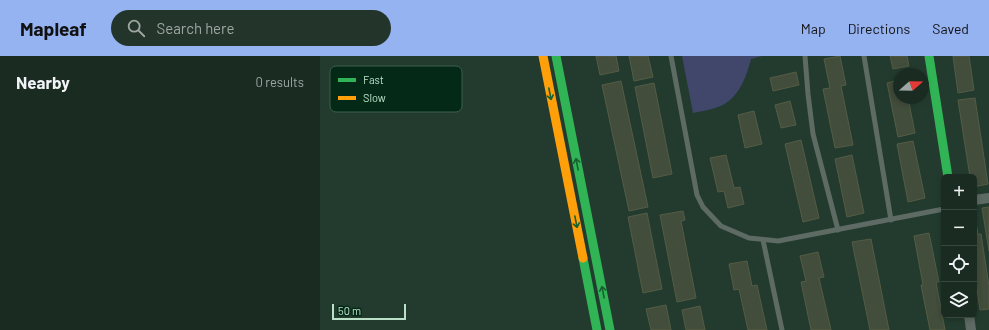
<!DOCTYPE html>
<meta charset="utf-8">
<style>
:root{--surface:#1a2c22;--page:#23342a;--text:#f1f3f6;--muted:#9fa7a5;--line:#384840;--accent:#95b2f1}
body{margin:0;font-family:Barlow,sans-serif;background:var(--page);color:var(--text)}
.controls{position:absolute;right:12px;bottom:12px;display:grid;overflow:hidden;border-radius:6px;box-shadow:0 2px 6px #0003}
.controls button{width:36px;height:36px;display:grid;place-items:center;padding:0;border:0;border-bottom:1px solid var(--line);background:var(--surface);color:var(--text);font:20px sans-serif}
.compass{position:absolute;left:573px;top:12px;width:36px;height:36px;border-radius:50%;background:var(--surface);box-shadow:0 2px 6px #0003;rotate:70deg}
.scale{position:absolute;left:12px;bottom:10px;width:74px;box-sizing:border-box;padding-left:4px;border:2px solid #bae1c8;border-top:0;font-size:11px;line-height:14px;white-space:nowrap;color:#bae1c8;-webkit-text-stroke:3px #052917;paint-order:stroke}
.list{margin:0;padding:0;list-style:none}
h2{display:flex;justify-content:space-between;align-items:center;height:52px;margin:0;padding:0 16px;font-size:17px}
h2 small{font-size:13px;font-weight:400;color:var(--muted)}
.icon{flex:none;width:22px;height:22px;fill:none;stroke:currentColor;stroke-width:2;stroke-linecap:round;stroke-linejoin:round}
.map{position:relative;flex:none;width:669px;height:274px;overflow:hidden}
header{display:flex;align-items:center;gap:24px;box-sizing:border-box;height:56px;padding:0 20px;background:var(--accent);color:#111}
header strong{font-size:19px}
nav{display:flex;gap:22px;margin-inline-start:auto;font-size:14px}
.search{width:280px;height:36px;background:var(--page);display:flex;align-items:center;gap:10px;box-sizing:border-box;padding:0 14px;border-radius:22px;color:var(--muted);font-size:15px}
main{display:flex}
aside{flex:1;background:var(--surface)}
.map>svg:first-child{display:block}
.green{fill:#40476b}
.building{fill:#434d3b;stroke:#535c45}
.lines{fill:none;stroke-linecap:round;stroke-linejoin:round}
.lane{stroke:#5e6b64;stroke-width:5}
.street{stroke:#5e6b64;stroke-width:10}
.fast{stroke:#30b455;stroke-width:9}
.slow{stroke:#ff9f0a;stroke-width:9}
.oneway{stroke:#166130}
.key{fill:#052917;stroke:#3b604c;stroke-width:1}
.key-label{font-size:11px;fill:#bae1c8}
</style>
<header>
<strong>Mapleaf</strong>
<div class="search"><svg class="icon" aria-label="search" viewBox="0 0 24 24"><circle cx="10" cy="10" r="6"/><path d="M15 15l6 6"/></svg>Search here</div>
<nav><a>Map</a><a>Directions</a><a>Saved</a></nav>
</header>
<main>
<aside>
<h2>Nearby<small>0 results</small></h2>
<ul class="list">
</ul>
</aside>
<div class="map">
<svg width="669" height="274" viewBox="0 0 669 274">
<rect width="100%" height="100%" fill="#233b2e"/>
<path class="green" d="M362,0H442L431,3C426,22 418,44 398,51C390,54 381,55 373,57Z"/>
<g class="building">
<polygon points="276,0 296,0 299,15 280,19"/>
<polygon points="309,0 328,0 333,21 314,25"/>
<polygon points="520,0 526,29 521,30 533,89 515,92 503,33 510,32 504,3"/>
<polygon points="570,0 587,0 589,10 573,13"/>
<polygon points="633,0 649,0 654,34 638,37"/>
<polygon points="476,16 479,29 453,35 450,22"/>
<polygon points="579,24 579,42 588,42 595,77 578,81 567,27"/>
<polygon points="301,25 328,151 309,155 282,29"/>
<polygon points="334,27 352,118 333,122 315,31"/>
<polygon points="655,42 668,128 654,131 654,121 650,121 638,44"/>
<polygon points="470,45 476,69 461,72 455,49"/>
<polygon points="434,55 442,88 425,92 418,59"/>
<polygon points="481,84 499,162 483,166 465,88"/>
<polygon points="593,85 605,142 588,146 577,88"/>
<polygon points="406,99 414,132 420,131 424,148 408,152 404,135 398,136 390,102"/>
<polygon points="532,99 544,157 527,161 515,103"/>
<polygon points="669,151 669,195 662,152"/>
<polygon points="363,155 365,164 361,165 376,242 357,246 340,159"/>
<polygon points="327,157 342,233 323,237 308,161"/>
<polygon points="654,160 655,160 658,178 654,179"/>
<polygon points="609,177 619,226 616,226 625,274 610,274 601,229 603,229 594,180"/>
<polygon points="661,178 669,230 669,253 660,254 654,212 654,179"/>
<polygon points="551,183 569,274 550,274 532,186"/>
<polygon points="498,196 504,221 499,222 511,274 491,274 481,226 486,225 480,200"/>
<polygon points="427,205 432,230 437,229 447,274 428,274 419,233 414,234 409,208"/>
<polygon points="346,249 351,274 331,274 326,253"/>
<polygon points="380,250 385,274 366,274 362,254"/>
</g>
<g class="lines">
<g class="lane">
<polyline points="351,0 377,139 383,151 401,170 429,182 458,185 624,153"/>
<polyline points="485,0 488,38 493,78 518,174"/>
<polyline points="544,0 571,164"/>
<polyline points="443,184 462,274"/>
</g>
<g class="street">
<polyline points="654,144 669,142"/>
<polyline points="649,259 651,274"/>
</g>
<g class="fast">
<polyline points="236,0 290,274"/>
<polyline points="609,0 628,121"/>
<polyline points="263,202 277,274"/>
</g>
<polyline class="slow" points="223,0 263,202"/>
</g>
<defs><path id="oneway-shaft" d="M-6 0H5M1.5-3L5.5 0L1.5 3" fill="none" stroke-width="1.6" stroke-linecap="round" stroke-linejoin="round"/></defs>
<g class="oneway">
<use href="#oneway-shaft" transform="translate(230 38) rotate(79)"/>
<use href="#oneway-shaft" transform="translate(257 108) rotate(-101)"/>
<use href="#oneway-shaft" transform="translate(256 166) rotate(79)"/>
<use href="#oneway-shaft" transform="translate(283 236) rotate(-101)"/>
</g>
<rect x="10" y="10" width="132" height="46" rx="6" class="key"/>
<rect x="18" y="22" width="18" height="4" fill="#30b455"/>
<rect x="18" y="40" width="18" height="4" fill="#ff9f0a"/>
<g class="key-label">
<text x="43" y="28">Fast</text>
<text x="43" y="46">Slow</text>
</g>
</svg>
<div class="controls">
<button>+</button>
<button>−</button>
<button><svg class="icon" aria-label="locate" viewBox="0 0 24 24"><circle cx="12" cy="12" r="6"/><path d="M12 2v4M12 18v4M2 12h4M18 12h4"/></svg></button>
<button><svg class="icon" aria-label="layers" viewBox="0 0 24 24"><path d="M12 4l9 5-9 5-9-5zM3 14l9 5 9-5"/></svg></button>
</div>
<svg class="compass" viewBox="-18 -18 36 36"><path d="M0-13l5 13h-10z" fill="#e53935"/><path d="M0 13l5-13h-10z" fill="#9fa7a5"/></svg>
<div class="scale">50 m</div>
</div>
</main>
